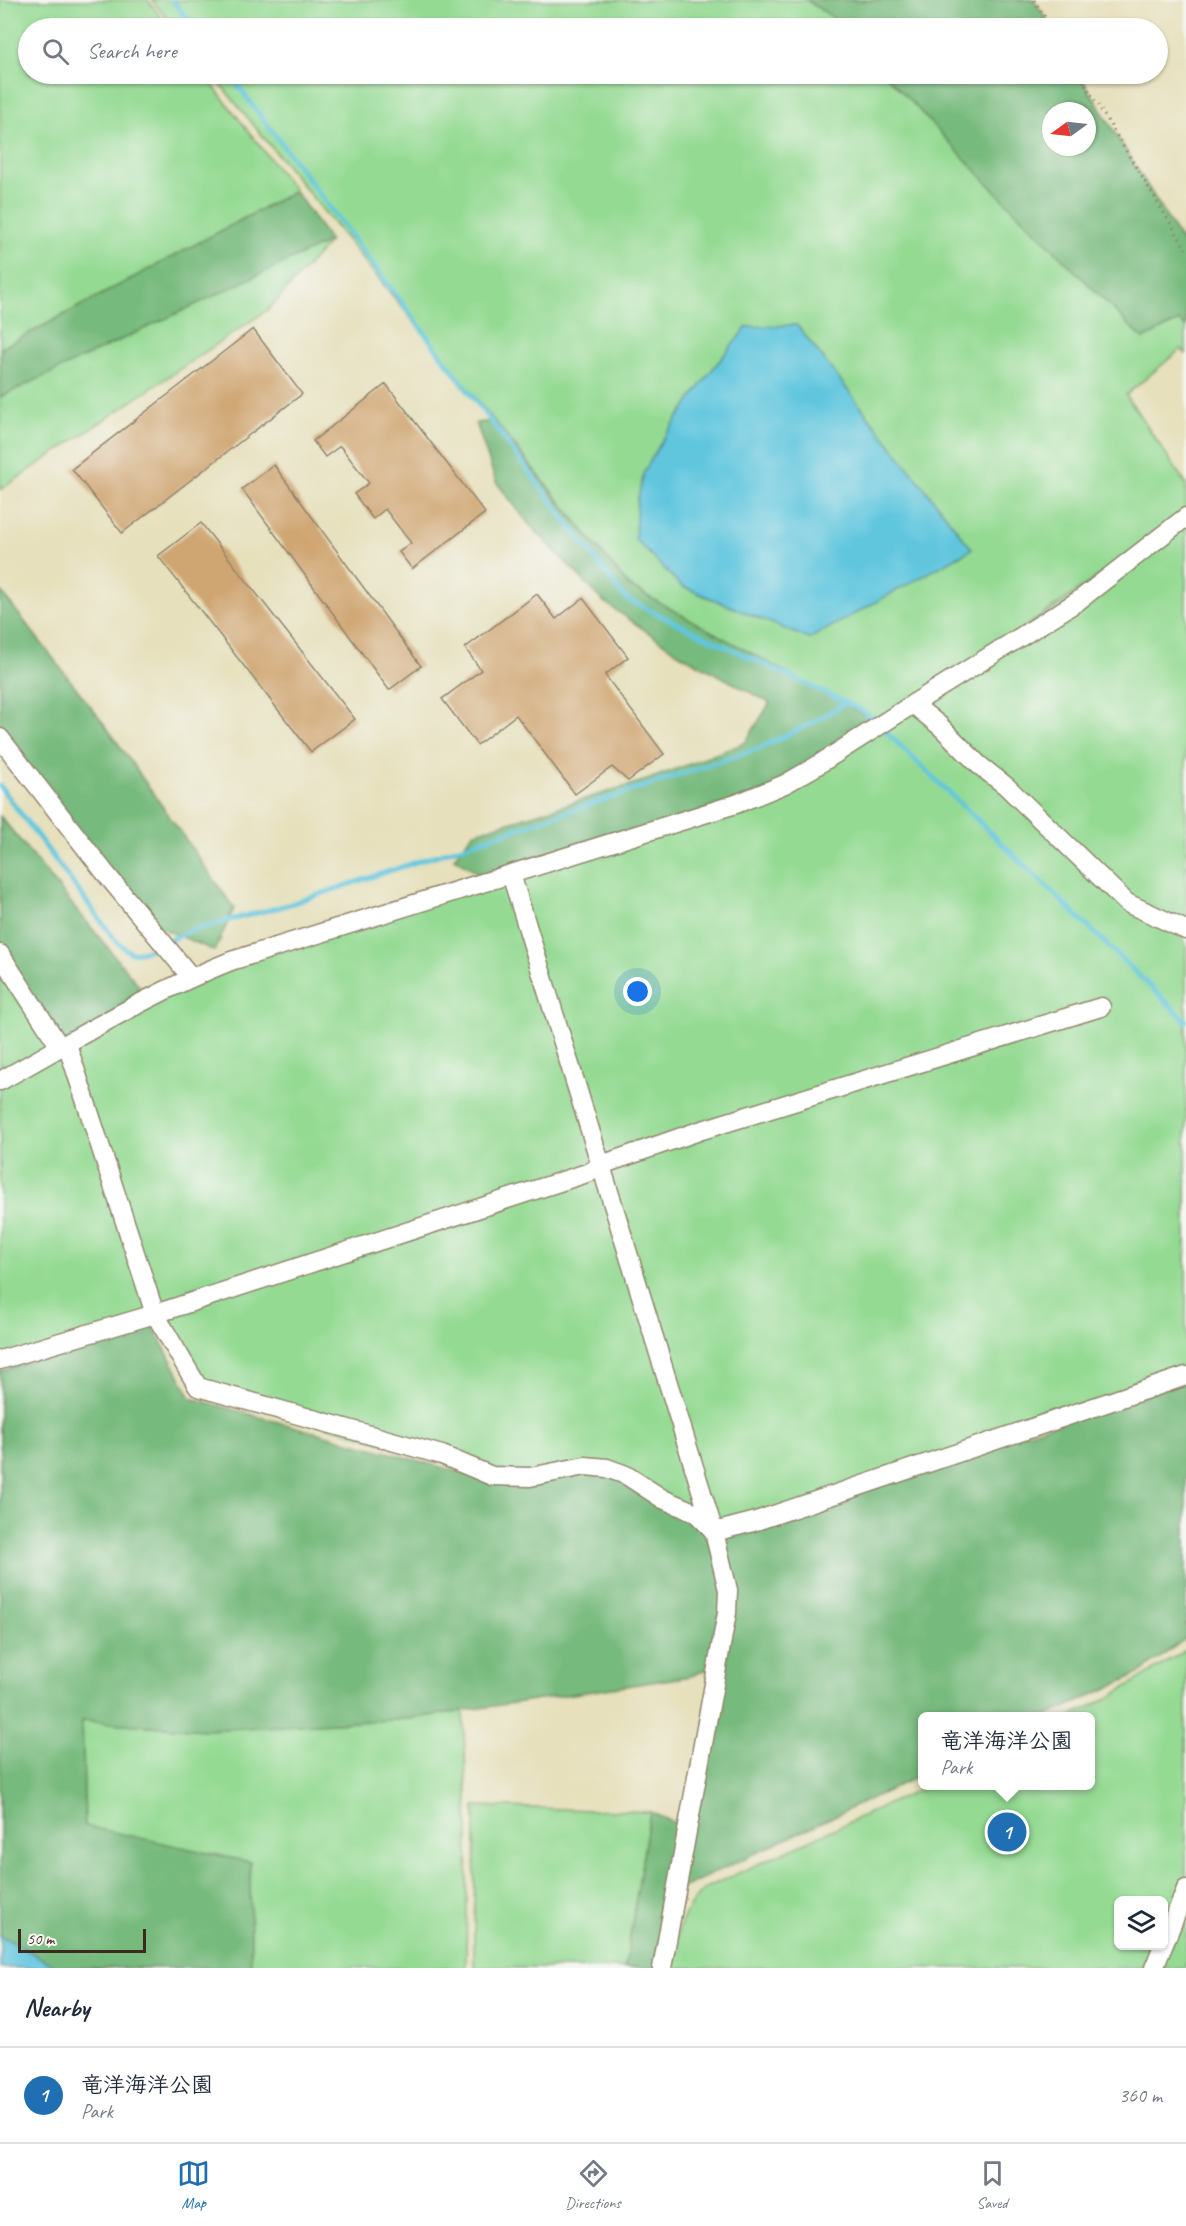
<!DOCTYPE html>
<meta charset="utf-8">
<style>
:root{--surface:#fff;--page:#f2f2f3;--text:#1f2937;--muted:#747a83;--line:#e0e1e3;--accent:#1f6fb2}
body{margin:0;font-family:Caveat,"Klee One",sans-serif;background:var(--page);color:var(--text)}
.controls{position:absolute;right:18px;bottom:18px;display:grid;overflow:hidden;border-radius:9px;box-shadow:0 2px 4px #0004}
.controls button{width:54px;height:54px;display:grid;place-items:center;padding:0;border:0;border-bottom:2px solid var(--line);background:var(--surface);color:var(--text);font:30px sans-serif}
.compass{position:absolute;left:1042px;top:102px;width:54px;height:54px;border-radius:50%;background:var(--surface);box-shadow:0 2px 4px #0004;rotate:255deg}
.scale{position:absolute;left:18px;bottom:15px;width:128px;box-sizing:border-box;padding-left:6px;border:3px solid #3b2a1e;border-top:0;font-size:16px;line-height:21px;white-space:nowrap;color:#3b2a1e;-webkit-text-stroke:4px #f6f6f2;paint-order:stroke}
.you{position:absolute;left:638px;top:992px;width:21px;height:21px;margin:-15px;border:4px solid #fff;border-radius:50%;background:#1a73e8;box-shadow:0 0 0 9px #1a73e833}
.badge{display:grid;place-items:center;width:39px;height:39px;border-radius:50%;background:var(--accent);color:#fff;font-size:20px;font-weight:700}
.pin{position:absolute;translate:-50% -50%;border:3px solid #fff;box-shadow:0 2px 6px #0006}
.popup{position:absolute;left:918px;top:1712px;width:177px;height:78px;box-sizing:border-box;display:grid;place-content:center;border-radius:9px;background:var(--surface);filter:drop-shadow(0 2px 4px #0005);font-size:20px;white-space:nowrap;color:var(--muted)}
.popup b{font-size:22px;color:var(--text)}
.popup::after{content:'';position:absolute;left:50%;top:100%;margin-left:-12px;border:12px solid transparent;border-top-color:var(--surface)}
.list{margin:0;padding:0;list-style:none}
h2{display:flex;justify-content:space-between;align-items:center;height:78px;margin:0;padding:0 24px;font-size:26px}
h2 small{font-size:20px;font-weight:400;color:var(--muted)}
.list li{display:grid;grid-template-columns:39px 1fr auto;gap:18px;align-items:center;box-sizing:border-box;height:96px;padding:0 24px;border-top:2px solid var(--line)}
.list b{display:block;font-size:22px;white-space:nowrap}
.list p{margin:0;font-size:20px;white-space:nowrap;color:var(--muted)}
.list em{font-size:20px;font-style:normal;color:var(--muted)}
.icon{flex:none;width:33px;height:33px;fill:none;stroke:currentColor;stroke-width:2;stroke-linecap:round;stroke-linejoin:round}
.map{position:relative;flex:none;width:1186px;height:1968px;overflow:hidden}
.search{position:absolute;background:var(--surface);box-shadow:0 2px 4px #0004;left:18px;right:18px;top:18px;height:66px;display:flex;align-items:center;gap:15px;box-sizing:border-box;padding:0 21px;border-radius:33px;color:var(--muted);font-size:22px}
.sheet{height:174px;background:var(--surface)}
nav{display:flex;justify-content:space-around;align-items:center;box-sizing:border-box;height:84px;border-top:2px solid var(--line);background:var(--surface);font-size:16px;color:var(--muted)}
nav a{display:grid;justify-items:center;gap:3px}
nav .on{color:var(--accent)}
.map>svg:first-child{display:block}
.green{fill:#94da93;stroke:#688258;stroke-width:1.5;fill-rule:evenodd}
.forest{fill:#77ba7d;stroke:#59724e;stroke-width:1.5;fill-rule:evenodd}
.water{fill:#60c6de;stroke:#4e787e;stroke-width:1.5}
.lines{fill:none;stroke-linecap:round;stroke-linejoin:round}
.stream{stroke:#60c6de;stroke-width:5}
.building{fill:#cfa571}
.minor-casing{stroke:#90856d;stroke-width:21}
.path{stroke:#90856d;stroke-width:3;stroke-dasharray:1.5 4.5;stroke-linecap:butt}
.minor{stroke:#fff;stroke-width:18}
</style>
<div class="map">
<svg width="1186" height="1968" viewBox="0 0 1186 1968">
<rect width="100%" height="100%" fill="#f6f6f2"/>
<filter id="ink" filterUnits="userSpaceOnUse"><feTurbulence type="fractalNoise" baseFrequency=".0167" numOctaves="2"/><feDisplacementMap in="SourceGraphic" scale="12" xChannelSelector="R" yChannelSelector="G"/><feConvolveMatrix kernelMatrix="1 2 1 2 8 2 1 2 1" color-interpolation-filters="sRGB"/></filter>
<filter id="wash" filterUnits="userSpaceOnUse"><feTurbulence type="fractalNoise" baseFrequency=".008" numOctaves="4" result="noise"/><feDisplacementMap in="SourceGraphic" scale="24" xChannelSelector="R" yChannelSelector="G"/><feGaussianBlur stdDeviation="1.35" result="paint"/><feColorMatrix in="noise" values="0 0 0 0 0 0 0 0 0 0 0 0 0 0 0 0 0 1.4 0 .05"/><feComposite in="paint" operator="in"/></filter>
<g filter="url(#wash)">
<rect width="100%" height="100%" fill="#e6e0bc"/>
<g class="green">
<polygon points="0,0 148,0 169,28 28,28 28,74 204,74 295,191 0,349"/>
<polygon points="152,0 1034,0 1051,28 175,28"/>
<path d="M212,74H1079L1186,249V354L1181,349L1126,395L1186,484V936L1179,933L1186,943V1375L753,1522H711L492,1476L198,1387L155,1314L0,1364V946L67,1044L191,977L762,793L874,727L629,586ZM1051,111H1087V147H1051ZM1175,523L1149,545L925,696Z"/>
<polygon points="330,241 269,309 0,490 0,390"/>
<path d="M1186,1650V1968H672C677,1935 679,1913 704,1889L927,1786H1091V1716H1070L1107,1699ZM1118,1900H1164V1946H1118Z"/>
<polygon points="463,1711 468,1819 466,1968 251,1968 249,1862 130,1843 85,1827 82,1721 206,1730 408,1719"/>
<polygon points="475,1806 650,1812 625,1968 474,1968"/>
</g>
<g class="forest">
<polygon points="806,0 1034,0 1052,28 843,28 832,17"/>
<path d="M885,74H1079L1186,249V327L1179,321L1143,339L992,188ZM1051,111H1087V147H1051Z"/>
<polygon points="295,191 330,241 0,397 0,349"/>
<polygon points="492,421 629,586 882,725 785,784 480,883 475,871 454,858 473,833 647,780 745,743 770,703 678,653 604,602 528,523 496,482 476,423"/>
<polygon points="0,590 105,725 234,908 215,951 145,921 0,731"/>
<polygon points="0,816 149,998 67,1044 0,952"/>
<polygon points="152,1324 191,1398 503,1484 571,1469 626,1475 715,1532 1186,1382 1186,1638 1138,1674 1047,1716 923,1716 923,1774 676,1891 662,1968 625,1968 650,1812 687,1828 717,1665 691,1676 408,1719 206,1730 82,1721 85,1826 250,1862 251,1968 55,1968 0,1936 0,1371"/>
</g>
<g class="water">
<polygon points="797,325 972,549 809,639 681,586 635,539 637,502 644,472 663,439 711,371 747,327"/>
<polygon points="0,1935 59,1968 0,1968"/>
</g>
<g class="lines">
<g class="stream">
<polyline points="173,0 194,28"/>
<polyline points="229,74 620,592 628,600 861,710 876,722"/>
<polyline points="883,729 1186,1021"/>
<polyline points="0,786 116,941 131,953 146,951 192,930 284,906 760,748 814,722 845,703"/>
</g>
</g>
<g id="blocks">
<g class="building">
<polygon points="253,329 302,394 122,533 72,469"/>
<polygon points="386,384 485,513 412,569 399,552 411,543 385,509 373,519 354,494 369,483 340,446 325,457 313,441"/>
<polygon points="274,465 421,666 389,690 242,489"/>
<polygon points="201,523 355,719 311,752 158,556"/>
<polygon points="537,594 556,619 583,598 628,657 605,675 664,754 628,781 612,767 575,794 516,715 477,745 442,699 481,670 465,648"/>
</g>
</g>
</g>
<g filter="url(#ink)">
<use href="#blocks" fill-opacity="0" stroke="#90856d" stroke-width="1.5"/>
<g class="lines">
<defs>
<g id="minor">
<polyline points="1186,517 1078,601 913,704 940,726 979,765 1006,786 1127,903 1186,930"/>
<polyline points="0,738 106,874 191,977"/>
<polyline points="511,874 714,1532 728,1590 727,1613 662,1968"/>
<polyline points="0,954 60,1047"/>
<polyline points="67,1044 155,1314 198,1387 442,1455 492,1476 530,1477 585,1466 607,1468 626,1475 663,1499 696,1513 711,1528"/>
<path d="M0,1081C76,1039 150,993 231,961L736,804L785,784L813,768L913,704"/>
<polyline points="0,1360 155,1314 590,1172 601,1165 699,1131 1101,1007"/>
<polyline points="714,1532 753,1522 1186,1376"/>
<polyline points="1164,1944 1186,1889"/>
<polyline points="1154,1968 1163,1946"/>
</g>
</defs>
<use href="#minor" class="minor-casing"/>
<g class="path">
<polyline points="1034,0 1052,28"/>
<polyline points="1079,74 1186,249"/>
</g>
<use href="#minor" class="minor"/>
</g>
</g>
</svg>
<div class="controls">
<button><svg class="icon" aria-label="layers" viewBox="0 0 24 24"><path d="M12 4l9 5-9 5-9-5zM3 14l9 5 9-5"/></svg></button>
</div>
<svg class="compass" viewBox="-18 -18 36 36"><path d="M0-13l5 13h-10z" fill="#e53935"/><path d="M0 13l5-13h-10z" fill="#747a83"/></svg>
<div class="scale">50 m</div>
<div class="you"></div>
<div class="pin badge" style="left:1007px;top:1832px">1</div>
<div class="popup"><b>竜洋海洋公園</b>Park</div>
<div class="search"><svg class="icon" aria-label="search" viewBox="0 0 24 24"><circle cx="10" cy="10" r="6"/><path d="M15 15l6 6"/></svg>Search here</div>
</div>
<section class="sheet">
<h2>Nearby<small></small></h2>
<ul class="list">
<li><span class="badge">1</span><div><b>竜洋海洋公園</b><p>Park</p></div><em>360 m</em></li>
</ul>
</section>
<nav>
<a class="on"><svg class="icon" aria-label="map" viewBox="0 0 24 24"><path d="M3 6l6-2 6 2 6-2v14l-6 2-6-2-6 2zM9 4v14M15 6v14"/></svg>Map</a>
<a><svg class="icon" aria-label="directions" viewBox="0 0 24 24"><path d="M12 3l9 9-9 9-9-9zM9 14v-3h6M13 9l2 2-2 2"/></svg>Directions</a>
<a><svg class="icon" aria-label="saved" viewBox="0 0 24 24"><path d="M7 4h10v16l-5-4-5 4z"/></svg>Saved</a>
</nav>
